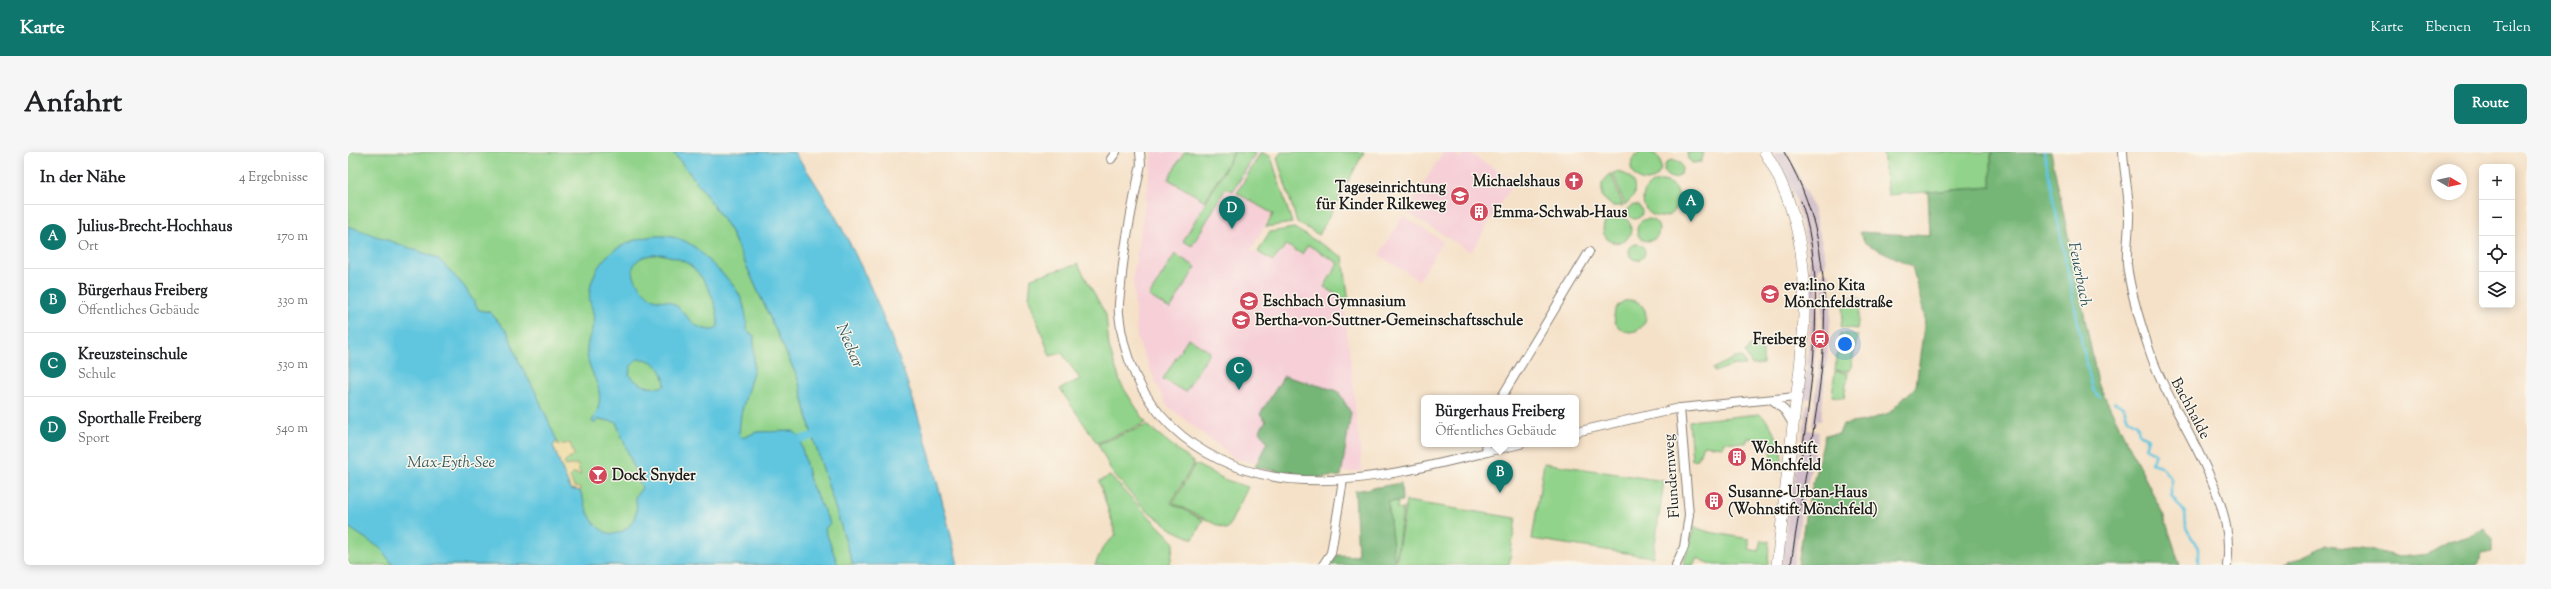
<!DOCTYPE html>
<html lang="de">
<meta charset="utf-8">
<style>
:root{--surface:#fff;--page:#f6f6f6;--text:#202124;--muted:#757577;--line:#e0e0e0;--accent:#0f766e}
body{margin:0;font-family:"Sorts Mill Goudy",serif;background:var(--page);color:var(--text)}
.controls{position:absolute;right:12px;top:12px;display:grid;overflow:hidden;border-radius:6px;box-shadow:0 2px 10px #0003}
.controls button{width:36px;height:36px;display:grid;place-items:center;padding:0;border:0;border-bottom:1px solid var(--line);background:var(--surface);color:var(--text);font:20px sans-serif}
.compass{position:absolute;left:2083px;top:12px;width:36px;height:36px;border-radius:50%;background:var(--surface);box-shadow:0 2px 10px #0003;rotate:99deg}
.you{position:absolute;left:1497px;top:192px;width:14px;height:14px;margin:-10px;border:3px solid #fff;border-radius:50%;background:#1a73e8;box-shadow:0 0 0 6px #1a73e833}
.badge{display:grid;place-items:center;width:26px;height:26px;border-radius:50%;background:var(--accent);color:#fff;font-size:13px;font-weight:700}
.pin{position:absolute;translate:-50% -33px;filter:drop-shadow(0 1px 2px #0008)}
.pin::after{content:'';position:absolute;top:21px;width:14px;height:12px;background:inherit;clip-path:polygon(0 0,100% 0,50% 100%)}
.popup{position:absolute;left:1073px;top:243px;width:158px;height:52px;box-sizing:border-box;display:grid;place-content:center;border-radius:6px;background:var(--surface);filter:drop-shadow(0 1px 3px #0005);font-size:13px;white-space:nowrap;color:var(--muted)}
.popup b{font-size:15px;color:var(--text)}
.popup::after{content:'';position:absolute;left:50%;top:100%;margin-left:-8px;border:8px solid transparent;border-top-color:var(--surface)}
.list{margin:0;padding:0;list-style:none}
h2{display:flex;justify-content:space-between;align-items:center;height:52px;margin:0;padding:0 16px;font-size:17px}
h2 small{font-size:13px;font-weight:400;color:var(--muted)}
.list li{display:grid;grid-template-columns:26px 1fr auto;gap:12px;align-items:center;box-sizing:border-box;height:64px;padding:0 16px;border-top:1px solid var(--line)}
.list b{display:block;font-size:15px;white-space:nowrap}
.list p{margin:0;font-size:13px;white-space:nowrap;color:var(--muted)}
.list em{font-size:13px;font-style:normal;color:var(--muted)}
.icon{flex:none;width:22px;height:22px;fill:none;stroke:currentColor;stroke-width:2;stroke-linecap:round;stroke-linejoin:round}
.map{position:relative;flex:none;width:2179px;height:413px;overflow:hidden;border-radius:6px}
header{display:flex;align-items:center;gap:24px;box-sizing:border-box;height:56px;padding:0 20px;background:var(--accent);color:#fff}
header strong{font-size:19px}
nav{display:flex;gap:22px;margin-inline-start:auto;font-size:14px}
.intro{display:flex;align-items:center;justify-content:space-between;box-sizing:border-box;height:96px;padding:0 24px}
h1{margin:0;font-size:28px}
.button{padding:10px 18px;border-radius:6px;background:var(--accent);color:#fff;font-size:14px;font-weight:700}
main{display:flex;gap:24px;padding:0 24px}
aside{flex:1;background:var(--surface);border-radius:6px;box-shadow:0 2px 10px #0003}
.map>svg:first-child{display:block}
.built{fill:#f6cfd7}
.industrial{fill:#d1bdc9}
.green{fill:#91d38a;stroke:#567853}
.forest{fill:#74b576;stroke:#486849}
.sand{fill:#eeda9e;stroke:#857b5d}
.water{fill:#61c6df;stroke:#3e717e;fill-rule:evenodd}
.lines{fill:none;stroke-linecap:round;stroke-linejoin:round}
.stream{stroke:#61c6df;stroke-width:2.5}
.canal{stroke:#61c6df;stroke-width:8}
.minor-casing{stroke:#887e72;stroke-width:10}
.secondary-casing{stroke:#887e72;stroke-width:12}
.minor{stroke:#fff;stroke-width:8}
.secondary{stroke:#fff;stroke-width:11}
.tram{stroke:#1c1c1c;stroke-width:1}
.labels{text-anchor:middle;stroke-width:3;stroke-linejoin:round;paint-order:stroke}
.poi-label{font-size:15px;font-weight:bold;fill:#1c1c1c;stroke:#fbf7ec;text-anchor:start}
.street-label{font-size:15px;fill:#1c1c1c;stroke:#fbf7ec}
.water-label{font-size:16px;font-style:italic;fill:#345860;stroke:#fbf7ec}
</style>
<header>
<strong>Karte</strong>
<nav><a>Karte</a><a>Ebenen</a><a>Teilen</a></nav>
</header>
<div class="intro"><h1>Anfahrt</h1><a class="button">Route</a></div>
<main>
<aside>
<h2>In der Nähe<small>4 Ergebnisse</small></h2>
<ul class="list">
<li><span class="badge">A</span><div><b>Julius-Brecht-Hochhaus</b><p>Ort</p></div><em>170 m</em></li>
<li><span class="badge">B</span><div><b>Bürgerhaus Freiberg</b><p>Öffentliches Gebäude</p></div><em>330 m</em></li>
<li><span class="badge">C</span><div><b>Kreuzsteinschule</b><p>Schule</p></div><em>530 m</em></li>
<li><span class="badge">D</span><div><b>Sporthalle Freiberg</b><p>Sport</p></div><em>540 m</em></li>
</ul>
</aside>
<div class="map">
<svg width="2179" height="413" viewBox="0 0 2179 413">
<rect width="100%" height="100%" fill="#fbf7ec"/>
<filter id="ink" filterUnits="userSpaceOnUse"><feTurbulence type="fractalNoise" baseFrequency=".025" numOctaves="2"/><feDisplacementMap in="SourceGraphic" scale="8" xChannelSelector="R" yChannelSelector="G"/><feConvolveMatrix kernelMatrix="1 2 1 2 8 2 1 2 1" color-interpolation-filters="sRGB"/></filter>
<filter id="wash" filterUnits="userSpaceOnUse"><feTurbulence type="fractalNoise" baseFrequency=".012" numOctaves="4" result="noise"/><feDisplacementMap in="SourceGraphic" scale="16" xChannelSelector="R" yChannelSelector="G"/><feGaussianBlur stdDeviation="0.9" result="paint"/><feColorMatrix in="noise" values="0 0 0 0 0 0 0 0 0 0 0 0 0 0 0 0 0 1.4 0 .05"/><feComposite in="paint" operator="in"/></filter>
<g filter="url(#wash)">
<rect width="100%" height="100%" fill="#f5e1c8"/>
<g class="built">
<polygon points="805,0 911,0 888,41 924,62 903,98 925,110 938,94 954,103 960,94 989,111 975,135 996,149 1014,319 966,322 888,307 818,253 789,187 785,125"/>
<polygon points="1095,0 1103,0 1113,6 1117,0 1120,0 1166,29 1123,100 1058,60"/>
<polygon points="1055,64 1095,89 1071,128 1031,103"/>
</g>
<g class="industrial">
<polygon points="1426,0 1440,0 1441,3 1466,58 1478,109 1477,115 1470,116 1471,140 1464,247 1456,246 1463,164 1463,131 1459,94 1448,48"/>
<polygon points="1474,121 1480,121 1484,150 1473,268 1469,268 1468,274 1464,274 1475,188"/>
<polygon points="1459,253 1463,253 1460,278 1471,280 1453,361 1446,413 1433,413 1441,351 1455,284"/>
</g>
<g class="green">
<circle cx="1298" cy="14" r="15"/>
<polygon points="0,0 325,0 354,37 382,78 450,227 463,279 502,398 505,413 0,413"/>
<polygon points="836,0 886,0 857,49 820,27"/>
<polygon points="887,0 908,0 885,39 878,36 844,94 835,89"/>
<polygon points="913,0 923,5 944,71 918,75 925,62 889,41"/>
<polygon points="933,0 1016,0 971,83 949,70 929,6"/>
<polygon points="1339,0 1356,0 1353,10 1344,11 1340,7"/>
<polygon points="1535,0 1643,0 1644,35 1540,43"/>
<circle cx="1325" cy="17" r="9"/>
<path d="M1269,20C1283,22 1288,30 1286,43L1277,53L1265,21Z"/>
<polygon points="1263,21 1275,54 1264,54 1254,45 1254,31"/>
<circle cx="1313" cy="47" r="18"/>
<circle cx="1287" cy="60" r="7"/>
<circle cx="1269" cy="77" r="14"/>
<circle cx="1300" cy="78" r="11"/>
<polygon points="946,76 995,105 1001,150 976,135 990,111 960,93 954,102 938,93 925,109 910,100 922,80"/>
<circle cx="1289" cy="100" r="8"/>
<polygon points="827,102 848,115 822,157 801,144"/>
<polygon points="730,112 758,163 761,195 773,232 798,271 749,291 712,237 732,227 714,201 702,204 681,147 683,126"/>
<polygon points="1497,145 1513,147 1509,177 1493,175"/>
<circle cx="1282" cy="164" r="16"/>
<polygon points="1492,181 1510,183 1502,219 1487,218"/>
<polygon points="840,186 862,200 837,240 815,227"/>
<polygon points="1402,194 1415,196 1415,212 1404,213 1397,201"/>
<polygon points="1394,205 1398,214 1386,213 1366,220 1365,217 1386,206"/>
<polygon points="1487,219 1500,221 1496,246 1484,244"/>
<path d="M1411,262C1425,269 1439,304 1432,319L1425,316L1422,289L1400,286L1398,291L1376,290L1375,295L1355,293L1350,307L1344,308L1341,269Z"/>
<polygon points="799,273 846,311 823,351 855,368 845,387 825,378 797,357 765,322 750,292"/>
<polygon points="1196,311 1316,329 1305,405 1184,387"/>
<polygon points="847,312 878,328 900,335 879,378 825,351"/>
<polygon points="762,324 826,390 822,413 747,413 755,395 768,383 751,329"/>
<polygon points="1050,349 1049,357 1055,357 1048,407 1045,406 1040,350"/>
<polygon points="1058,349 1168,366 1161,413 1048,413"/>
<polygon points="1346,375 1361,380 1401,387 1401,397 1410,399 1413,388 1421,389 1420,413 1366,413 1349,406 1345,413 1335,413"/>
</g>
<g class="forest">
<polygon points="1643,0 1703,0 1750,231 1816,364 1832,413 1450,413 1458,359 1477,283 1491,282 1495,272 1517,269 1541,261 1568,234 1577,166 1564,114 1517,91 1512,80 1582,84 1580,40 1643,35"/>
<polygon points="936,224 990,239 1003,261 993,324 965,326 907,315 919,290 911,279 918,269 912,262"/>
<polygon points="1053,331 1054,349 1040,350 1047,413 982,413 989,403 1010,404 1007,339"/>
<polygon points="2136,376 2144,386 2144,400 2133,402 2131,411 2129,413 1936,413 1979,393 2021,397 2051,405 2080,402 2101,390 2125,383"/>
</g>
<polygon class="sand" points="209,289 210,293 222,291 226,303 216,311 218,314 229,312 233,323 226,321 222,325 226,335 232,336 232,339 222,337 205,294"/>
<g class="water">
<path d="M325,0H446C532,117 577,273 610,413H505L463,279L450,227L382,78L354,37Z"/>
<path d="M0,74L90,106L116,134L131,158L142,160L160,181L171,210L189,243L209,289L205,294L222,337L232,339C237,351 240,366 250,375C271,394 295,368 287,345L294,336L268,270L250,267L246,272L244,269C264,237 238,224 239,197C239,188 244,181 245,173C247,166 244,157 242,150C239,136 248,115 258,105C281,84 323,74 349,97C353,100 356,104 360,108C385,132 398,141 399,178L406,184V216L393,262L391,282L395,286L408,280L445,279L451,284L463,332L482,371L477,377L490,413H45L32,396L0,375ZM313,102C321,104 330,106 337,110C356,120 371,153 370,174L366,178C342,178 342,162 324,151C318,147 310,150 304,146C292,138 273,115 295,105C300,103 308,103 313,102ZM290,207C306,206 316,218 317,233C307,240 288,232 281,223L283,214Z"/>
</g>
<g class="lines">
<g class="stream">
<polyline points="1696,0 1738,211 1745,238 1752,245"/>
<polyline points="1767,250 1776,256 1780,267 1789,272 1791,282 1800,286 1797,296 1808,302 1803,311 1813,314 1823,327 1823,343 1837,361 1838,376 1850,396 1850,413"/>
</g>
<polyline class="canal" points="453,287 464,284"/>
</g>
</g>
<g filter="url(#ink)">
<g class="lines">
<defs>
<g id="minor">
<path d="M792,0L793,12C785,52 776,92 773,133C772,143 770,153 771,162C775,205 793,245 823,274C920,367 1060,318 1172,292"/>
<path d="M1775,0C1776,19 1780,38 1781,57C1782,75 1778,94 1779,112C1781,136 1793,173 1801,197C1822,264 1890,341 1879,413"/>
<polyline points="763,7 768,0"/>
<polyline points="1153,246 1241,100"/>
<polyline points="1425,248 1437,259 1445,272"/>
<polyline points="1228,280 1332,256 1448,245"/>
<polyline points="1138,292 1139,300"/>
<polyline points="975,413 983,401 995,328"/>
<polyline points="1328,413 1336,395 1341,363 1332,256"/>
</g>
<path id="secondary" d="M1417,0C1470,86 1458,170 1446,265C1440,314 1435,364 1429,413"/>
</defs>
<use href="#minor" class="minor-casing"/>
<use href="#secondary" class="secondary-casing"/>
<use href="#minor" class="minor"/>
<use href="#secondary" class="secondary"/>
<g class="tram">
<path d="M1436,0C1512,126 1461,278 1443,413"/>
<path d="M1453,49C1479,126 1465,227 1453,307"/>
</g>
</g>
</g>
<defs>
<symbol id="church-disc" viewBox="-11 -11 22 22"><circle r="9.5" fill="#d1495b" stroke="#fbf7ec"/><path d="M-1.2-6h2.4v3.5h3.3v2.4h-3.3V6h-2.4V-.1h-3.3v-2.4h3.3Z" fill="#fff"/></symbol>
<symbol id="school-disc" viewBox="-11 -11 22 22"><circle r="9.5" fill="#d1495b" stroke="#fbf7ec"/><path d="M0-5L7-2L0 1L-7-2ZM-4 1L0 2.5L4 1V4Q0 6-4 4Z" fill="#fff"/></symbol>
<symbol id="building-disc" viewBox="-11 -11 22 22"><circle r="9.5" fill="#d1495b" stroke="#fbf7ec"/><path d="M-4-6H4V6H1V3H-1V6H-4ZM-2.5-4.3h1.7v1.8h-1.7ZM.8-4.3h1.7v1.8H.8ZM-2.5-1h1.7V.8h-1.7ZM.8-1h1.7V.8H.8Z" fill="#fff"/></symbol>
<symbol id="station-disc" viewBox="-11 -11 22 22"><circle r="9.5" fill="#d1495b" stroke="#fbf7ec"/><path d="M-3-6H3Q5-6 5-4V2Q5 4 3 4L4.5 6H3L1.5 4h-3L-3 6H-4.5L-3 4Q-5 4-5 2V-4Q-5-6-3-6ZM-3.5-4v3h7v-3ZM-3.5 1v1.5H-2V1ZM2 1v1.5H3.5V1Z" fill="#fff"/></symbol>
<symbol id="bar-disc" viewBox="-11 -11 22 22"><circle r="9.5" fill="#d1495b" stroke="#fbf7ec"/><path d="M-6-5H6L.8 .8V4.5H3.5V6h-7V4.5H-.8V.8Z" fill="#fff"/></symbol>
</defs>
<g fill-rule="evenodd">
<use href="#church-disc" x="1215" y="18" width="22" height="22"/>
<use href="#school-disc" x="1101" y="33" width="22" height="22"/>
<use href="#building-disc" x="1120" y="49" width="22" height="22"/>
<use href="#school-disc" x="1411" y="131" width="22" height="22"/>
<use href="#school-disc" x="890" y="138" width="22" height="22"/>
<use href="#school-disc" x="882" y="157" width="22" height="22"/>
<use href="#station-disc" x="1461" y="176" width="22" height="22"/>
<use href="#building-disc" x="1378" y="294" width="22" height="22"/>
<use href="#bar-disc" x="239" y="312" width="22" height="22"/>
<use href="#building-disc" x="1355" y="338" width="22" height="22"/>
</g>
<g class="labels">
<g class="poi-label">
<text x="1212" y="34" text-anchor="end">Michaelshaus</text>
<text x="1098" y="40" text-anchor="end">Tageseinrichtung<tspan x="1098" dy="17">für Kinder Rilkeweg</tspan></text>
<text x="1145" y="65">Emma-Schwab-Haus</text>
<text x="1436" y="138">eva:lino Kita<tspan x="1436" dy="17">Mönchfeldstraße</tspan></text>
<text x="915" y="154">Eschbach Gymnasium</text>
<text x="907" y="173">Bertha-von-Suttner-Gemeinschaftsschule</text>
<text x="1458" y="192" text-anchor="end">Freiberg</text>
<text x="1403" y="301">Wohnstift<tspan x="1403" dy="17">Mönchfeld</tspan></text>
<text x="264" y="328">Dock Snyder</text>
<text x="1380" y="345">Susanne-Urban-Haus<tspan x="1380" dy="17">(Wohnstift Mönchfeld)</tspan></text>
</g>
<g class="street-label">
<text transform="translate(1843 256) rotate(62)" y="5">Bachhalde</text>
<text transform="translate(1323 324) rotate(-94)" y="5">Flundernweg</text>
</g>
<g class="water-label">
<text transform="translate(1733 122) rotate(79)" y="6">Feuerbach</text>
<text transform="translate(503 193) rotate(67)" y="6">Neckar</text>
<text x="103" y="315">Max-Eyth-See</text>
</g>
</g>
</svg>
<div class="controls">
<button>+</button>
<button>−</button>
<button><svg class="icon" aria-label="locate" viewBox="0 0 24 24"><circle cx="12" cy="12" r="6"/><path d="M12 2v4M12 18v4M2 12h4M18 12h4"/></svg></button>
<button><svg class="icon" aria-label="layers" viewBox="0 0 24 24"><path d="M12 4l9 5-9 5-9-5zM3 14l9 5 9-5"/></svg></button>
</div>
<svg class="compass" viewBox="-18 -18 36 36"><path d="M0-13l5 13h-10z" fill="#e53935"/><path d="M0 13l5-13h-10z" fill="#757577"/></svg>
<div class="you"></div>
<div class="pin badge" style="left:1343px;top:70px">A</div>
<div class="pin badge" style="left:1152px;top:341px">B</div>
<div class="popup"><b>Bürgerhaus Freiberg</b>Öffentliches Gebäude</div>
<div class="pin badge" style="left:891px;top:238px">C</div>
<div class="pin badge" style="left:884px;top:77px">D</div>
</div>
</main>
